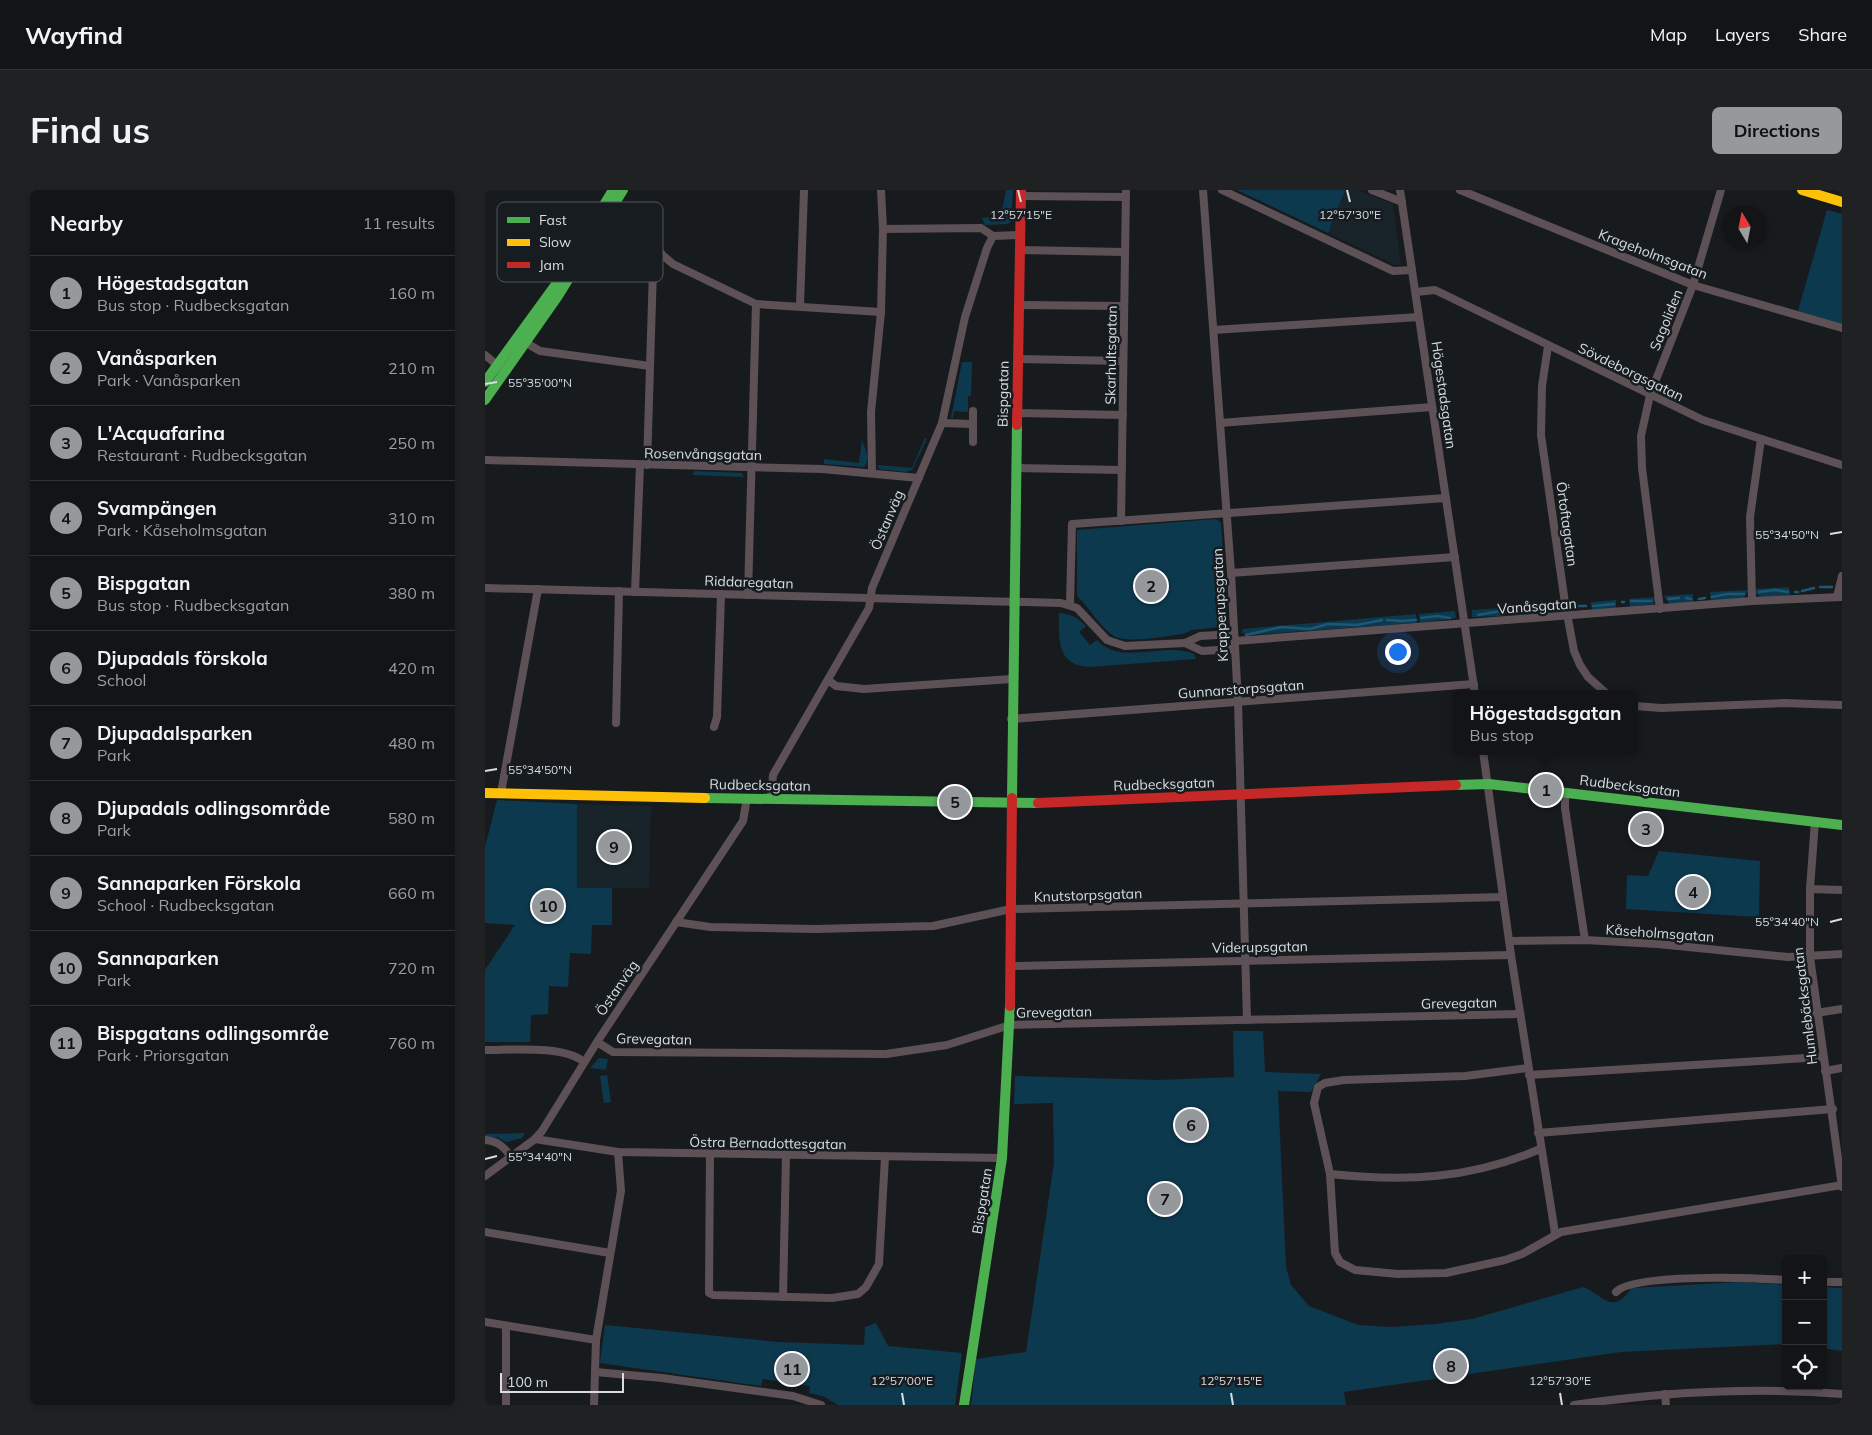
<!DOCTYPE html>
<meta charset="utf-8">
<style>
:root{--surface:#121416;--page:#1f2123;--text:#f1f3f6;--muted:#9c9ea1;--line:#313335;--accent:#95999c}
body{margin:0;font-family:Mulish,sans-serif;background:var(--page);color:var(--text)}
.controls{position:absolute;right:15px;bottom:15px;display:grid;overflow:hidden;border-radius:8px;box-shadow:0 2px 8px #0003}
.controls button{width:45px;height:45px;display:grid;place-items:center;padding:0;border:0;border-bottom:1px solid var(--line);background:var(--surface);color:var(--text);font:25px sans-serif}
.compass{position:absolute;left:1237px;top:15px;width:45px;height:45px;border-radius:50%;background:var(--surface);box-shadow:0 2px 8px #0003;rotate:350deg}
.scale{position:absolute;left:15px;bottom:12px;width:124px;box-sizing:border-box;padding-left:5px;border:2px solid #d9dde0;border-top:0;font-size:14px;line-height:18px;white-space:nowrap;color:#d9dde0;-webkit-text-stroke:4px #161c20;paint-order:stroke}
.you{position:absolute;left:912px;top:461px;width:18px;height:18px;margin:-12px;border:4px solid #fff;border-radius:50%;background:#1a73e8;box-shadow:0 0 0 8px #1a73e833}
.badge{display:grid;place-items:center;width:32px;height:32px;border-radius:50%;background:var(--accent);color:#111;font-size:16px;font-weight:700}
.pin{position:absolute;translate:-50% -50%;border:2px solid #fff;box-shadow:0 1px 5px #0006}
.popup{position:absolute;left:968px;top:500px;width:185px;height:65px;box-sizing:border-box;display:grid;place-content:center;border-radius:8px;background:var(--surface);filter:drop-shadow(0 1px 4px #0005);font-size:16px;white-space:nowrap;color:var(--muted)}
.popup b{font-size:19px;color:var(--text)}
.popup::after{content:'';position:absolute;left:50%;top:100%;margin-left:-10px;border:10px solid transparent;border-top-color:var(--surface)}
.list{margin:0;padding:0;list-style:none}
h2{display:flex;justify-content:space-between;align-items:center;height:65px;margin:0;padding:0 20px;font-size:21px}
h2 small{font-size:16px;font-weight:400;color:var(--muted)}
.list li{display:grid;grid-template-columns:32px 1fr auto;gap:15px;align-items:center;box-sizing:border-box;height:75px;padding:0 20px;border-top:1px solid var(--line)}
.list b{display:block;font-size:19px;white-space:nowrap}
.list p{margin:0;font-size:16px;white-space:nowrap;color:var(--muted)}
.list em{font-size:16px;font-style:normal;color:var(--muted)}
.icon{flex:none;width:28px;height:28px;fill:none;stroke:currentColor;stroke-width:2;stroke-linecap:round;stroke-linejoin:round}
.map{position:relative;flex:none;width:1357px;height:1215px;overflow:hidden;border-radius:8px}
header{display:flex;align-items:center;gap:30px;box-sizing:border-box;height:70px;padding:0 25px;background:var(--surface);border-bottom:1px solid var(--line)}
header strong{font-size:24px}
nav{display:flex;gap:28px;margin-inline-start:auto;font-size:18px}
.intro{display:flex;align-items:center;justify-content:space-between;box-sizing:border-box;height:120px;padding:0 30px}
h1{margin:0;font-size:35px}
.button{padding:12px 22px;border-radius:8px;background:var(--accent);color:#111;font-size:18px;font-weight:700}
main{display:flex;gap:30px;padding:0 30px}
aside{flex:1;background:var(--surface);border-radius:8px;box-shadow:0 2px 8px #0003}
.map>svg:first-child{display:block}
.built{fill:#18232a}
.green{fill:#0d394f}
.lines{fill:none;stroke-linecap:round;stroke-linejoin:round}
.stream{stroke:#1c5876;stroke-width:2.5}
.street{stroke:#5d5156;stroke-width:8}
.fast{stroke:#4caf50;stroke-width:10}
.slow{stroke:#ffc107;stroke-width:10}
.jam{stroke:#c62828;stroke-width:10}
.ticks{fill:none;stroke:#d9dde0;stroke-width:2}
.labels{text-anchor:middle;stroke-width:5;stroke-linejoin:round;paint-order:stroke}
.street-label{font-size:14px;fill:#d9dde0;stroke:#161c20}
.key{fill:#161c20;stroke:#50565a;stroke-width:1}
.key-label{font-size:14px;fill:#d9dde0}
.ticks-label{font-size:12px;text-anchor:middle;fill:#d9dde0;stroke:#161c20;stroke-width:5;stroke-linejoin:round;paint-order:stroke}
</style>
<header>
<strong>Wayfind</strong>
<nav><a>Map</a><a>Layers</a><a>Share</a></nav>
</header>
<div class="intro"><h1>Find us</h1><a class="button">Directions</a></div>
<main>
<aside>
<h2>Nearby<small>11 results</small></h2>
<ul class="list">
<li><span class="badge">1</span><div><b>Högestadsgatan</b><p>Bus stop · Rudbecksgatan</p></div><em>160 m</em></li>
<li><span class="badge">2</span><div><b>Vanåsparken</b><p>Park · Vanåsparken</p></div><em>210 m</em></li>
<li><span class="badge">3</span><div><b>L'Acquafarina</b><p>Restaurant · Rudbecksgatan</p></div><em>250 m</em></li>
<li><span class="badge">4</span><div><b>Svampängen</b><p>Park · Kåseholmsgatan</p></div><em>310 m</em></li>
<li><span class="badge">5</span><div><b>Bispgatan</b><p>Bus stop · Rudbecksgatan</p></div><em>380 m</em></li>
<li><span class="badge">6</span><div><b>Djupadals förskola</b><p>School</p></div><em>420 m</em></li>
<li><span class="badge">7</span><div><b>Djupadalsparken</b><p>Park</p></div><em>480 m</em></li>
<li><span class="badge">8</span><div><b>Djupadals odlingsområde</b><p>Park</p></div><em>580 m</em></li>
<li><span class="badge">9</span><div><b>Sannaparken Förskola</b><p>School · Rudbecksgatan</p></div><em>660 m</em></li>
<li><span class="badge">10</span><div><b>Sannaparken</b><p>Park</p></div><em>720 m</em></li>
<li><span class="badge">11</span><div><b>Bispgatans odlingsområe</b><p>Park · Priorsgatan</p></div><em>760 m</em></li>
</ul>
</aside>
<div class="map">
<svg width="1357" height="1215" viewBox="0 0 1357 1215">
<rect width="100%" height="100%" fill="#181b1e"/>
<g class="built">
<polygon points="860,0 873,0 908,14 916,75 910,75 843,43"/>
<polygon points="92,614 166,616 164,698 92,698"/>
</g>
<g class="green">
<polygon points="521,0 528,0 526,32 522,34 500,35 497,28 516,26"/>
<polygon points="752,0 860,0 843,43"/>
<polygon points="1342,20 1357,24 1357,134 1313,121"/>
<polygon points="477,172 487,172 486,206 483,206 483,222 469,221 468,228 466,228"/>
<polygon points="440,248 442,249 427,280 421,282 394,279 392,275 427,278"/>
<path d="M377,250C380,259 386,269 379,277L339,274V269L374,273Z"/>
<polygon points="170,265 239,268 239,272 177,271"/>
<polygon points="209,281 257,283 259,287 208,285"/>
<path d="M731,329L736,333L743,436L707,440L698,444C681,446 643,454 629,446C616,438 604,417 592,406V340Z"/>
<polygon points="1304,397 1305,405 1277,407 1271,404 1270,399"/>
<polygon points="1263,400 1259,408 1226,411 1225,402"/>
<polygon points="1208,404 1208,412 1185,414 1179,406"/>
<polygon points="1172,407 1168,414 1145,417 1144,409"/>
<polygon points="1131,410 1131,418 1107,420 1106,412"/>
<polygon points="1078,414 1076,420 1071,422 1023,426 1022,418"/>
<polygon points="1017,418 1018,426 987,427 987,420"/>
<polygon points="970,421 971,428 935,433 934,424"/>
<path d="M574,423C586,424 592,427 601,436L594,442L605,455L612,450C637,477 677,451 709,464L711,469L604,477C571,475 574,448 574,423Z"/>
<polygon points="931,424 932,433 765,445 757,443 758,439"/>
<polygon points="12,610 92,614 92,698 127,698 127,735 107,735 106,764 85,763 83,797 64,796 63,824 46,825 45,852 0,852 0,780 30,735 0,733 0,657"/>
<polygon points="1174,661 1275,671 1274,727 1141,719 1142,685 1163,686"/>
<path d="M748,841H778L780,882L836,884L826,902L793,901L801,1077L806,1095L824,1116L873,1135L906,1137L950,1134L987,1129L1098,1097C1120,1106 1126,1126 1147,1098L1256,1092L1301,1095V1154L1136,1162L859,1202L861,1215H486L491,1169L541,1162L569,973L568,913L529,914L530,886L673,890L749,887Z"/>
<polygon points="114,868 123,869 121,880 105,878"/>
<polygon points="122,885 126,912 119,913 115,886"/>
<polygon points="40,943 37,948 21,952 12,947 0,947 0,944"/>
<polygon points="1338,1097 1357,1098 1357,1161 1338,1158"/>
<polygon points="391,1133 403,1156 477,1163 470,1215 353,1215 338,1206 324,1203 325,1196 278,1189 276,1196 115,1173 120,1135 293,1152 379,1155 380,1137"/>
</g>
<g class="lines">
<g class="stream">
<polyline points="1335,397 1347,397"/>
<polyline points="1317,401 1329,398"/>
<polyline points="1274,402 1290,400 1303,402"/>
<polyline points="1310,402 1313,402"/>
<polyline points="1227,407 1242,404 1259,404"/>
<polyline points="1201,408 1206,409"/>
<polyline points="1183,409 1194,408"/>
<polyline points="1214,409 1220,408"/>
<polyline points="1146,411 1166,411"/>
<polyline points="1137,412 1139,412"/>
<polyline points="1088,416 1101,416"/>
<polyline points="1108,416 1129,414"/>
<polyline points="1025,420 1044,422 1071,418"/>
<polyline points="993,425 1016,421"/>
<polyline points="936,428 952,426 965,428"/>
<polyline points="902,430 917,431 931,430"/>
<polyline points="761,445 796,437 825,439 843,434 872,435 897,430"/>
</g>
<g class="street">
<polyline points="718,0 746,383 753,512 762,830"/>
<polyline points="737,0 908,81 927,80"/>
<polyline points="887,0 917,12"/>
<polyline points="915,0 990,504"/>
<polyline points="975,0 1208,95 1357,138"/>
<polyline points="536,6 641,7"/>
<polyline points="117,35 162,52 188,74 271,114 396,122"/>
<polyline points="398,39 496,38 508,46 535,45"/>
<polyline points="535,60 640,62"/>
<polyline points="931,102 950,100 1218,230 1357,275"/>
<polyline points="315,115 319,0"/>
<polyline points="534,115 639,116"/>
<polyline points="729,140 934,127"/>
<polyline points="36,150 55,161 165,176"/>
<polyline points="1063,156 1057,196 1056,245 1080,413 1089,461 1095,475 1103,487 1122,504"/>
<polyline points="0,165 16,178"/>
<polyline points="533,169 638,171"/>
<polyline points="532,223 638,225"/>
<polyline points="457,233 488,234"/>
<polyline points="735,233 947,217"/>
<polyline points="488,252 488,221"/>
<polyline points="0,270 337,279 434,288"/>
<polyline points="162,275 168,79 176,63"/>
<polyline points="531,278 637,280"/>
<polyline points="387,283 386,222 396,122 398,39 396,0"/>
<polyline points="636,331 641,0"/>
<polyline points="746,383 970,367"/>
<polyline points="0,398 576,413 592,418 622,450 640,456 700,453 715,446 749,444"/>
<polyline points="150,402 155,275"/>
<polyline points="263,405 271,114"/>
<polyline points="1352,407 1357,386"/>
<polyline points="1267,411 1265,327 1276,249"/>
<polyline points="585,415 587,334 961,308"/>
<polyline points="1175,419 1157,278 1156,246 1165,205 1208,95 1236,0"/>
<polyline points="750,451 1267,411 1357,407"/>
<polyline points="700,453 717,461 750,459"/>
<polyline points="343,490 351,496 379,499 527,489"/>
<polyline points="1150,516 1176,518 1299,513 1357,515"/>
<polyline points="526,529 989,494"/>
<polyline points="131,533 134,401"/>
<polyline points="229,537 232,527 236,404"/>
<polyline points="998,561 1026,765 1070,1043"/>
<polyline points="1080,602 1080,618 1100,750"/>
<polyline points="16,603 53,399"/>
<polyline points="286,608 288,585 384,418 387,398 457,233 480,127 502,58 508,46"/>
<polyline points="1330,631 1325,699 1325,767 1357,997"/>
<polyline points="1325,699 1357,700"/>
<polyline points="191,732 225,737 330,739 448,736 526,719 1018,707"/>
<polyline points="1024,751 1100,750 1173,754 1303,767 1357,764"/>
<polyline points="526,776 1026,765"/>
<polyline points="1331,823 1357,819"/>
<polyline points="112,852 128,862 401,864 462,855 525,835 1035,824"/>
<path d="M0,860C28,860 78,855 99,872"/>
<polyline points="1043,878 980,886 859,890 840,893 833,897 829,913 845,984 850,1063 855,1072 870,1080 913,1084 961,1083 1020,1070 1037,1064 1076,1042 1357,995"/>
<polyline points="1340,881 1357,878"/>
<polyline points="1044,885 1338,867"/>
<polyline points="1053,943 1348,919"/>
<polyline points="50,949 133,962 517,968"/>
<path d="M0,950C13,951 19,957 26,967"/>
<polyline points="225,964 224,1103 228,1105 347,1108 373,1104 381,1097 394,1074 400,967"/>
<path d="M845,984C921,992 985,989 1055,959"/>
<polyline points="0,986 50,949 57,941 112,852 258,631 262,608"/>
<polyline points="0,1042 125,1063"/>
<polyline points="1338,1092 1357,1092"/>
<path d="M1131,1102C1148,1083 1271,1088 1301,1090"/>
<polyline points="298,1107 301,965"/>
<polyline points="0,1132 111,1150"/>
<polyline points="110,1182 177,1188 308,1206 336,1215"/>
<polyline points="1180,1204 1181,1215"/>
<polyline points="21,1215 21,1136"/>
<polyline points="109,1215 111,1150 136,1001 133,962"/>
<path d="M1089,1215C1177,1202 1268,1197 1357,1204"/>
</g>
<g class="fast">
<polyline points="0,192 72,93 128,0"/>
<polyline points="0,210 73,106 138,0"/>
<polyline points="971,595 1004,594 1357,635"/>
<polyline points="220,608 553,613"/>
<polyline points="527,608 532,235"/>
<polyline points="479,1215 517,968 525,816"/>
</g>
<g class="slow">
<polyline points="1317,0 1357,12"/>
<polyline points="0,603 220,608"/>
</g>
<g class="jam">
<polyline points="532,235 536,0"/>
<polyline points="553,613 971,595"/>
<polyline points="525,816 527,608"/>
</g>
</g>
<path class="ticks" d="M533,0L536,12M862,0L865,12M0,194L12,192M1345,344L1357,342M0,581L12,579M1345,732L1357,729M0,969L12,966M417,1203L419,1215M746,1203L748,1215M1075,1203L1077,1215"/>
<g class="labels">
<g class="street-label">
<text transform="translate(1168 64) rotate(21)" y="5">Krageholmsgatan</text>
<text transform="translate(1181 130) rotate(-68)" y="5">Sagoliden</text>
<text transform="translate(626 165) rotate(-89)" y="5">Skarhultsgatan</text>
<text transform="translate(1146 182) rotate(26)" y="5">Sövdeborgsgatan</text>
<text transform="translate(518 204) rotate(-89)" y="5">Bispgatan</text>
<text transform="translate(959 205) rotate(82)" y="5">Högestadsgatan</text>
<text transform="translate(218 264) rotate(1)" y="5">Rosenvångsgatan</text>
<text transform="translate(402 330) rotate(-67)" y="5">Östanväg</text>
<text transform="translate(1082 334) rotate(82)" y="5">Örtoftagatan</text>
<text transform="translate(264 392) rotate(2)" y="5">Riddaregatan</text>
<text transform="translate(735 415) rotate(-93)" y="5">Krapperupsgatan</text>
<text transform="translate(1052 416) rotate(-4)" y="5">Vanåsgatan</text>
<text transform="translate(756 499) rotate(-4)" y="5">Gunnarstorpsgatan</text>
<text transform="translate(679 594) rotate(-2)" y="5">Rudbecksgatan</text>
<text transform="translate(275 595) rotate(1)" y="5">Rudbecksgatan</text>
<text transform="translate(1145 596) rotate(7)" y="5">Rudbecksgatan</text>
<text transform="translate(603 705) rotate(-2)" y="5">Knutstorpsgatan</text>
<text transform="translate(1175 743) rotate(4)" y="5">Kåseholmsgatan</text>
<text transform="translate(775 757) rotate(-1)" y="5">Viderupsgatan</text>
<text transform="translate(132 798) rotate(-56)" y="5">Östanväg</text>
<text transform="translate(974 813) rotate(-1)" y="5">Grevegatan</text>
<text transform="translate(1320 816) rotate(-97)" y="5">Humlebäcksgatan</text>
<text transform="translate(569 822) rotate(-1)" y="5">Grevegatan</text>
<text transform="translate(169 849) rotate(1)" y="5">Grevegatan</text>
<text transform="translate(283 953) rotate(1)" y="5">Östra Bernadottesgatan</text>
<text transform="translate(497 1011) rotate(-81)" y="5">Bispgatan</text>
</g>
</g>
<rect x="12" y="12" width="166" height="80" rx="8" class="key"/>
<rect x="22" y="27" width="23" height="6" fill="#4caf50"/>
<rect x="22" y="49" width="23" height="7" fill="#ffc107"/>
<rect x="22" y="72" width="23" height="6" fill="#c62828"/>
<g class="key-label">
<text x="54" y="35">Fast</text>
<text x="54" y="57">Slow</text>
<text x="54" y="80">Jam</text>
</g>
<g class="ticks-label">
<text x="536" y="29">12°57'15"E</text>
<text x="865" y="29">12°57'30"E</text>
<text x="55" y="197">55°35'00"N</text>
<text x="1302" y="349">55°34'50"N</text>
<text x="55" y="584">55°34'50"N</text>
<text x="1302" y="736">55°34'40"N</text>
<text x="55" y="971">55°34'40"N</text>
<text x="417" y="1195">12°57'00"E</text>
<text x="746" y="1195">12°57'15"E</text>
<text x="1075" y="1195">12°57'30"E</text>
</g>
</svg>
<div class="controls">
<button>+</button>
<button>−</button>
<button><svg class="icon" aria-label="locate" viewBox="0 0 24 24"><circle cx="12" cy="12" r="6"/><path d="M12 2v4M12 18v4M2 12h4M18 12h4"/></svg></button>
</div>
<svg class="compass" viewBox="-18 -18 36 36"><path d="M0-13l5 13h-10z" fill="#e53935"/><path d="M0 13l5-13h-10z" fill="#9c9ea1"/></svg>
<div class="scale">100 m</div>
<div class="you"></div>
<div class="pin badge" style="left:1061px;top:600px">1</div>
<div class="popup"><b>Högestadsgatan</b>Bus stop</div>
<div class="pin badge" style="left:666px;top:396px">2</div>
<div class="pin badge" style="left:1161px;top:639px">3</div>
<div class="pin badge" style="left:1208px;top:702px">4</div>
<div class="pin badge" style="left:470px;top:612px">5</div>
<div class="pin badge" style="left:706px;top:935px">6</div>
<div class="pin badge" style="left:680px;top:1009px">7</div>
<div class="pin badge" style="left:966px;top:1176px">8</div>
<div class="pin badge" style="left:129px;top:657px">9</div>
<div class="pin badge" style="left:63px;top:716px">10</div>
<div class="pin badge" style="left:307px;top:1179px">11</div>
</div>
</main>
